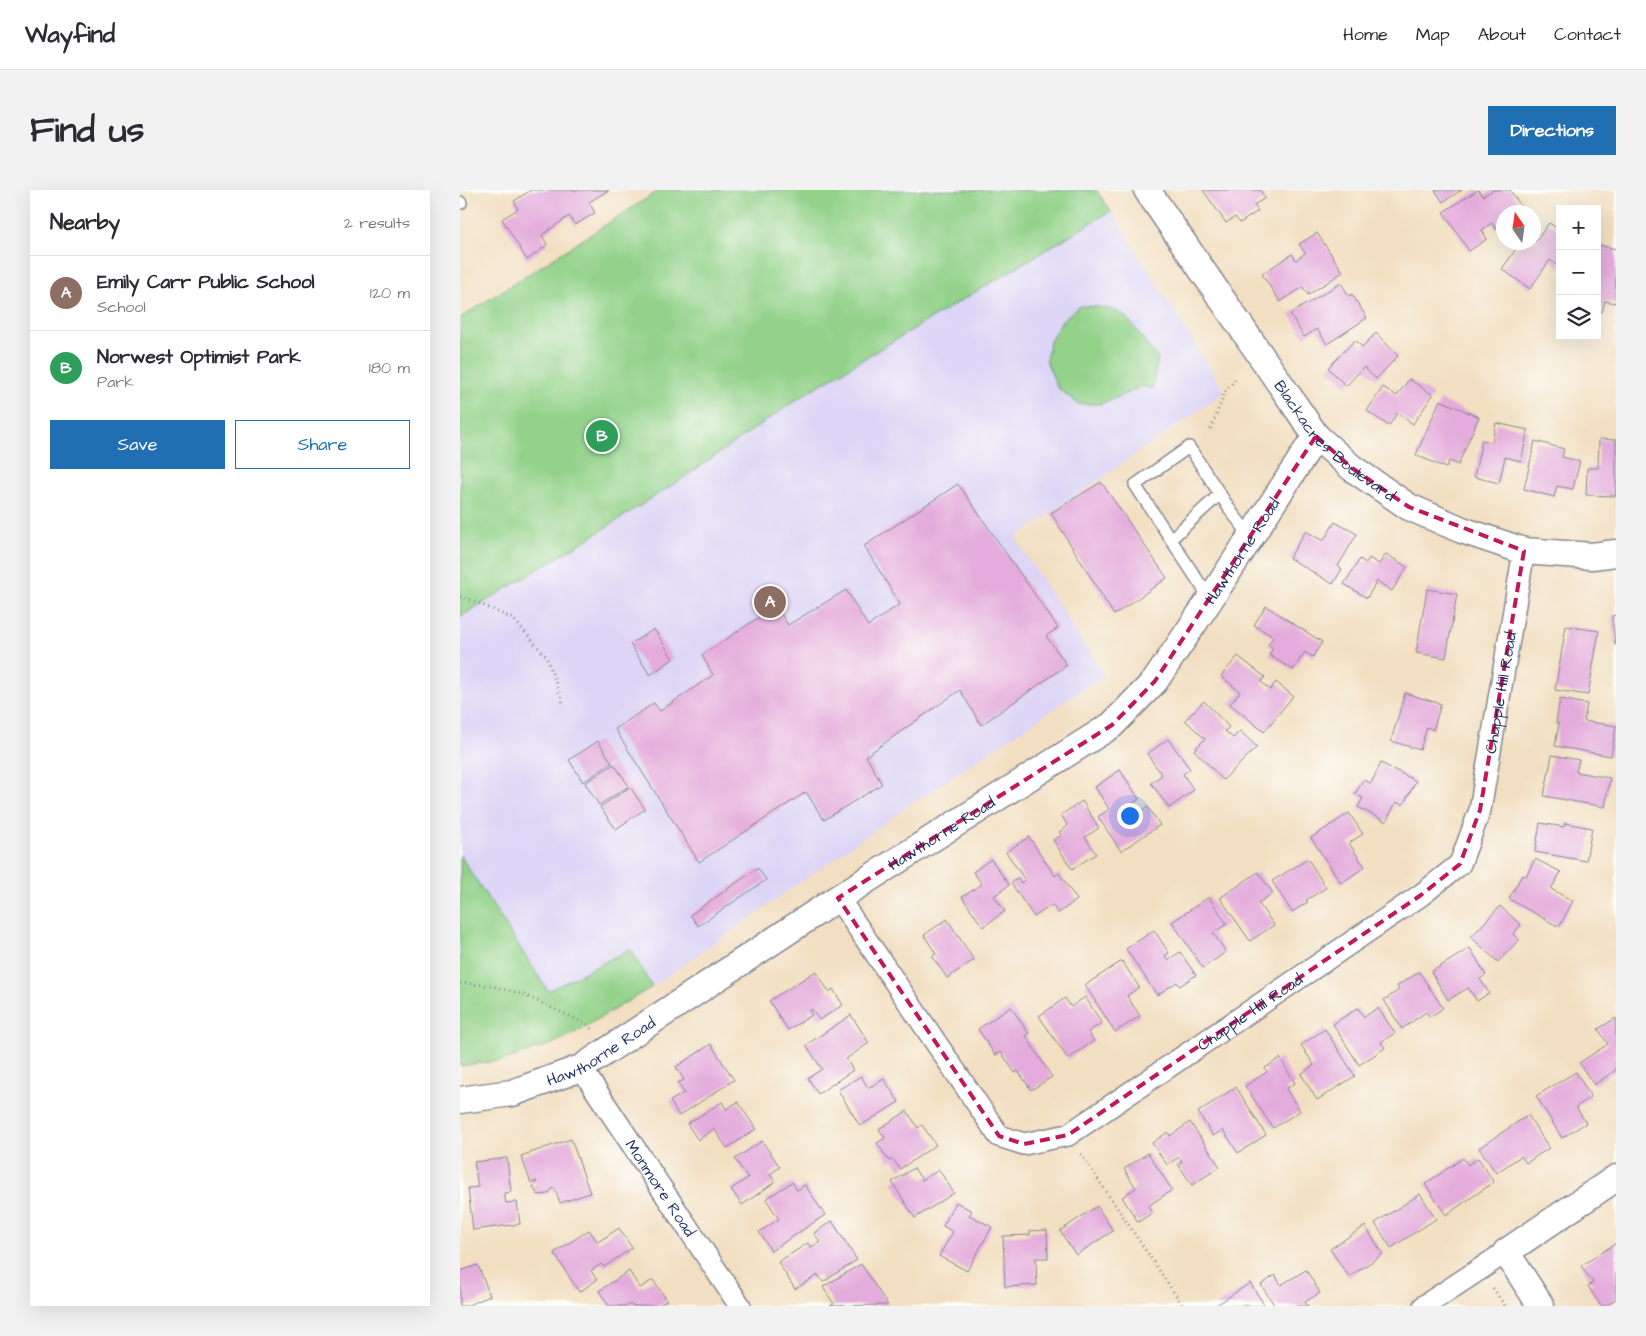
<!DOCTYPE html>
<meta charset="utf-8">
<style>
:root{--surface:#fff;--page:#f2f2f3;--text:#2b2b33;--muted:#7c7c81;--line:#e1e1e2;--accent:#1f6fb2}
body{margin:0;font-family:"Architects Daughter",sans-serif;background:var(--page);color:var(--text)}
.controls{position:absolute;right:15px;top:15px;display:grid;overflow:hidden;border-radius:0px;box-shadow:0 5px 20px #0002}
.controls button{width:45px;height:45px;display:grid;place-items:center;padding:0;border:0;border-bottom:1px solid var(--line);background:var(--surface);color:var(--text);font:25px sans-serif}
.compass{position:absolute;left:1036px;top:15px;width:45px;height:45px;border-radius:50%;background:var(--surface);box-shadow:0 5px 20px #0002;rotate:347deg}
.you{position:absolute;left:669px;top:625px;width:18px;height:18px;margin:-12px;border:4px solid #fff;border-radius:50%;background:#1a73e8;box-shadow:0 0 0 8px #1a73e833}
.badge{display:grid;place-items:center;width:32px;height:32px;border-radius:50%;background:var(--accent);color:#fff;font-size:16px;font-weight:700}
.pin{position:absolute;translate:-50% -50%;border:2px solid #fff;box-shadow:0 1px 5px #0006}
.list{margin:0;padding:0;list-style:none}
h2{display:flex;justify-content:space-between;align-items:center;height:65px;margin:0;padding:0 20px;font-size:21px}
h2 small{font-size:16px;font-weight:400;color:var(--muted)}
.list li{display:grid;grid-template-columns:32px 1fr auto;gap:15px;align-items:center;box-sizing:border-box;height:75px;padding:0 20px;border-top:1px solid var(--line)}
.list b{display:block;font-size:19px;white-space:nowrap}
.list p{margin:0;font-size:16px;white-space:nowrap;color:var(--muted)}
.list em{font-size:16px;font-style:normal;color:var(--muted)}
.actions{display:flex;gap:10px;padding:15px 20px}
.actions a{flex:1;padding:11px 0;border:1px solid var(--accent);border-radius:0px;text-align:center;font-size:18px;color:var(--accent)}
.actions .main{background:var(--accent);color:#fff}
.icon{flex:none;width:28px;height:28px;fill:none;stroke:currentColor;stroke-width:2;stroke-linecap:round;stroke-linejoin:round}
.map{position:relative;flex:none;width:1156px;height:1116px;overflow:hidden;border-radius:0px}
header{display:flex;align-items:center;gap:30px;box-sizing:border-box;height:70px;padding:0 25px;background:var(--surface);border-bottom:1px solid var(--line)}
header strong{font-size:24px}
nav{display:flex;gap:28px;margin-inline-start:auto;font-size:18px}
.intro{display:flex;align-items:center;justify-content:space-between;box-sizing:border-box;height:120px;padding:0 30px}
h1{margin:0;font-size:35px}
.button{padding:12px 22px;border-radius:0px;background:var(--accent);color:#fff;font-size:18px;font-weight:700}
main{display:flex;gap:30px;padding:0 30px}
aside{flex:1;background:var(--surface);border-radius:0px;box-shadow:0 5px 20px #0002}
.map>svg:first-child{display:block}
.built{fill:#ddd5f6}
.green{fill:#92d289;stroke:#568074}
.building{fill:#e4acdc}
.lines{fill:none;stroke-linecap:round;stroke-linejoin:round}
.service-casing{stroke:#868790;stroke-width:14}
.minor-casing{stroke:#868790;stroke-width:24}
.tertiary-casing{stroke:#868790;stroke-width:29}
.path{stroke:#868790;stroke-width:3;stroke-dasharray:1 4;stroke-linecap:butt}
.service{stroke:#fff;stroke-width:11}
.minor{stroke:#fff;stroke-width:21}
.tertiary{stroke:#fff;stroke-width:26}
.marked{fill:none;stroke:#c2185b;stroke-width:4;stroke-dasharray:10 6;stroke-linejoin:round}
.labels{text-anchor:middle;stroke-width:4;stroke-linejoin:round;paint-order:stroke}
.street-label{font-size:16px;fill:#1b2f5e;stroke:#fdfcf7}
</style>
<header>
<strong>Wayfind</strong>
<nav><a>Home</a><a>Map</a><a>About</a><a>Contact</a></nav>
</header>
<div class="intro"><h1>Find us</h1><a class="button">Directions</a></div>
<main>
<aside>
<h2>Nearby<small>2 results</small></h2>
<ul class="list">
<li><span class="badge" style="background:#8d6e63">A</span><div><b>Emily Carr Public School</b><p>School</p></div><em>120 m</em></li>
<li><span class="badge" style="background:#2e9e5b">B</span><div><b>Norwest Optimist Park</b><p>Park</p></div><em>180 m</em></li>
</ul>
<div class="actions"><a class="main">Save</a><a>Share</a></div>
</aside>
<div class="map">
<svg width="1156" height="1116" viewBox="0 0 1156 1116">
<rect width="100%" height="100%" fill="#fdfcf7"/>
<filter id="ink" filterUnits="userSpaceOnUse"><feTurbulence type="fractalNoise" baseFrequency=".02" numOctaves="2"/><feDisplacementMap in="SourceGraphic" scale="10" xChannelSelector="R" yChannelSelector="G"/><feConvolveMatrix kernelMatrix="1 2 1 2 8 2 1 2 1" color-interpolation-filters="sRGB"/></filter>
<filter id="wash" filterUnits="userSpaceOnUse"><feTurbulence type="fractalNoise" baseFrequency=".0096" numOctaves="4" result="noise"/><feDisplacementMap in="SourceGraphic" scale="20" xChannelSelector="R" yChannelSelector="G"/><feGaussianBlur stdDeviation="1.12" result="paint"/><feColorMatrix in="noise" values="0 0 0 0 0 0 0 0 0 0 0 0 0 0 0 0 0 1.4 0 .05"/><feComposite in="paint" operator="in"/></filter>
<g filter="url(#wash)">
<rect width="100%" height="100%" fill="#f2dfc1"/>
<polygon class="built" points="651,21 765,202 555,348 644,485 443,620 192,797 169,759 88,801 0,665 0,427 144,339 220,290 348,202"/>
<g class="green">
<polygon points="200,0 636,0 651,21 348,202 220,290 144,339 0,427 0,128"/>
<path d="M620,116C635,116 651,117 663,125C672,131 689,159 698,169L692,199L683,196L663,205L640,214H618L597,197L586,170L590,151L602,130Z"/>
<polygon points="0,665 88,801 170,759 192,797 111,845 89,855 43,870 0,876"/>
</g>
<g id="blocks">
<g class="building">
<polygon points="71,0 149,0 129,12 135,23 115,35 109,26 82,45 87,55 67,70 42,29 58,19 54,11"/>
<polygon points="743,0 800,0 805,8 794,15 798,21 780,33 775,27 766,33"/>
<polygon points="975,0 1002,0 983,12"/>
<polygon points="1018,0 1023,6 1033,0 1050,0 1064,21 1061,22 1044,22 1044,34 1036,39 1032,33 1022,40 1027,49 1009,61 983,22"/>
<polygon points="1089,33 1100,40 1100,76 1099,77 1090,70 1070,99 1042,79 1061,52 1074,52 1074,49 1076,51"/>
<polygon points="857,43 883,82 848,105 843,97 820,112 802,84 832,64 836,70 845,63 839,54"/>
<polygon points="1139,55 1156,59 1156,113 1145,111 1142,122 1137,121 1137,60"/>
<polygon points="881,93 889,106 892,104 907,128 867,154 857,139 844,147 830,124"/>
<polygon points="916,143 938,166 916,189 904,177 886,196 868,178 895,150 902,157"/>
<polygon points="949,189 973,205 953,234 937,223 929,236 907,221 923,197 937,206"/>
<polygon points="980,210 1019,227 998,275 989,271 986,278 956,265"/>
<polygon points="1036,233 1068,240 1061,271 1045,267 1039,293 1014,287 1022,250 1032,252"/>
<polygon points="1139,249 1156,250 1156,306 1126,305 1127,278 1138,278"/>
<polygon points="1075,251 1104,259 1102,267 1120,271 1113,299 1097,296 1094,307 1064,299"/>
<polygon points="641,292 707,388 654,425 591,323"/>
<polygon points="498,294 598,438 586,446 607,475 521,535 500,500 406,566 422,594 364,630 346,602 239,672 155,539 194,513 200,521 253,485 242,465 316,416 328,435 386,400 408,436 440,414 404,356"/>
<polygon points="875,332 897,344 878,376 882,379 873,394 829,368 846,341 863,351"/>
<polygon points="926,364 947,377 932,401 917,391 907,408 884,394 900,369 906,373 909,368 919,374"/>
<polygon points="967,399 997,404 986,468 956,463"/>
<polygon points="806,416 862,452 853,467 845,462 833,480 809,465 813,458 808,455 813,447 794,435"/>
<polygon points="1156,425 1156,455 1155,455 1152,426"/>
<polygon points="1106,436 1139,441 1128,505 1095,500"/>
<polygon points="194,439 213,469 190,485 170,454"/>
<polygon points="778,466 805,487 801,492 810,500 816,492 833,506 804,542 770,514 780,502 761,486"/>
<polygon points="945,503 981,514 973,540 967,537 960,560 931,551"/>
<polygon points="1100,509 1127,514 1124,531 1156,536 1151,566 1095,556 1099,533 1096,533"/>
<polygon points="744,511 769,537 765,541 773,548 780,541 797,557 763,590 734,560 745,549 725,530"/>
<polygon points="708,549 730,579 723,584 734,600 709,618 691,593 702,585 687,564"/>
<polygon points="138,551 152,573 123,592 109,570"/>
<polygon points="1092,565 1119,570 1116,582 1150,588 1145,617 1084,606"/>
<polygon points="921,573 956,591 943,615 936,612 926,632 898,617 903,608 895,604 903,590 911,593"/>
<polygon points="154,574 169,596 139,615 125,593"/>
<polygon points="660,580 679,609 672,614 678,623 688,617 700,635 661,661 638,627 649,619 635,597"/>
<polygon points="170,597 185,619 156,639 140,617"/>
<polygon points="622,611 639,638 625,647 636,664 612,679 593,650 602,645 599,642 608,636 601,625"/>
<polygon points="889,623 903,644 889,653 905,677 881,693 851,648"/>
<polygon points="1080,633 1104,637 1105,633 1132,638 1126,671 1075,662"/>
<polygon points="569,647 595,686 599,683 617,710 598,723 592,715 574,727 551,693 558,688 561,693 565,690 546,662"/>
<polygon points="531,669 549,695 534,706 545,721 523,737 502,707 522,694 513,682"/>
<polygon points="848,669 866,698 846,710 848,712 832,722 812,691"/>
<polygon points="1075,669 1101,682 1091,699 1113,711 1099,737 1049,709 1062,685 1066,686"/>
<polygon points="298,678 306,690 238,736 230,725"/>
<polygon points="798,682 813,703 798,713 814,735 790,751 760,708"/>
<polygon points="749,707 767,734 753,743 766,762 743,778 712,732"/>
<polygon points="1040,716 1061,735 1053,744 1059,750 1038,772 1011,747"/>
<polygon points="487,729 514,770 487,788 472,766 476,764 464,745"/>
<polygon points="694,740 709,763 705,766 708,770 720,762 736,785 720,796 717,792 697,805 666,759"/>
<polygon points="1010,758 1026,785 1020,789 1029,803 1017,811 1008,798 988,810 971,782"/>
<polygon points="662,771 679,797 667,806 680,826 655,842 625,795"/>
<polygon points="356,781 369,802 373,799 383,815 359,830 352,819 349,821 352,825 328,840 309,811"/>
<polygon points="959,782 983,818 970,827 966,822 942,839 924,810 939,800 937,796"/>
<polygon points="625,807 642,833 628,842 634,851 608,869 579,826 605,808 611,817"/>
<polygon points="551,817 569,844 566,846 592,887 571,900 558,881 555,883 541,862 535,865 518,839"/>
<polygon points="898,818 904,827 918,818 935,843 921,852 925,858 899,875 873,834"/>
<polygon points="391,825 409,853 386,869 393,880 358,904 348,888 362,879 346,855"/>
<polygon points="1156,828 1156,880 1134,895 1119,873 1148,854 1138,839"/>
<polygon points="865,839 895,886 857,910 841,884 854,875 841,855"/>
<polygon points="251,854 274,890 219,926 210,911 224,903 218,893 224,890 216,877"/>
<polygon points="820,868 835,893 826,899 840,921 813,938 785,896 807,882 805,878"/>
<polygon points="1116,882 1131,907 1116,917 1126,933 1102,948 1076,906"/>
<polygon points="401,886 408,898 424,889 439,912 400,936 378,900"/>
<polygon points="776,897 806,945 778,963 763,940 753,946 738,922"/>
<polygon points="262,912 266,919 278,912 296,939 267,958 254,939 238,950 227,934"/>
<polygon points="447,921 458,938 462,935 476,955 440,979 433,969 429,971 417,953 425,948 419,939"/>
<polygon points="1068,925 1089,958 1066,973 1061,966 1036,983 1019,958"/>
<polygon points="730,932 760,977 732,995 718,974 722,972 719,967 707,975 692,953 708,942 710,946"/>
<polygon points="111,949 130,1003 100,1013 94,997 88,1004 78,1005 73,997 77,991 71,993 61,966"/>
<polygon points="302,951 320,977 310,984 315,992 282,1015 271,999 288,988 275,969"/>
<polygon points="688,963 712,1000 688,1016 692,1023 678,1032 662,1007 676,998 664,979"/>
<polygon points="47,968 51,1002 44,1003 46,1013 57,1012 60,1034 13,1040 8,998 18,997 14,972"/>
<polygon points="1003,968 1008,975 1018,968 1034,992 986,1025 965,994"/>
<polygon points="454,978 462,990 479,980 494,1003 455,1028 432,992"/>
<polygon points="332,992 337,1000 345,995 365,1025 311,1061 299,1042 319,1029 306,1009"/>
<polygon points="960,1004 976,1029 931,1058 915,1033"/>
<polygon points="496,1012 512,1021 509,1025 532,1037 507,1081 479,1066 493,1042 483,1036"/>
<polygon points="637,1016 653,1041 616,1065 600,1041"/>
<polygon points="372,1031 397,1070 363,1092 358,1085 335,1099 318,1072 348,1053 351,1057 360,1052 354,1043"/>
<polygon points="905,1036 923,1064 889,1087 870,1059"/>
<polygon points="159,1038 172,1058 144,1077 141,1074 131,1081 137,1090 119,1102 94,1063 129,1040 138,1052"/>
<polygon points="587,1040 588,1068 576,1068 577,1095 545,1097 543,1046 570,1045 570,1041"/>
<polygon points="1156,1053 1156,1109 1146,1116 1141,1116 1128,1096 1133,1093 1121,1076"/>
<polygon points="401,1074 428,1115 370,1116 374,1114 363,1097"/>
<polygon points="18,1075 30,1106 6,1116 0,1116 0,1081"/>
<polygon points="846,1080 860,1103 845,1112 848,1116 815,1116 801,1095 815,1085 821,1095"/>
<polygon points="169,1081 180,1098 193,1090 207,1110 198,1116 172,1116 170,1114 167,1116 149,1116 139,1101"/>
<polygon points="790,1093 805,1116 755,1116"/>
</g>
</g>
</g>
<g filter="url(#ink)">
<use href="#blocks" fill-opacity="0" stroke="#868790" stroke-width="1"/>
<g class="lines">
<defs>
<g id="service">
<polyline points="0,12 1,13"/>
<polyline points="711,349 760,304"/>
<polyline points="750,409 675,295 729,257 773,324 791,347"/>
</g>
<g id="minor">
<path id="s1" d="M378,708L539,946L564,954L608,945L961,705L1000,674L1020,620L1064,361"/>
<path id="s2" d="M121,878L280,1116"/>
<polyline points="964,1116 1046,1062"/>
</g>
<g id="tertiary">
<path id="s3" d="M687,0L856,246L892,278L949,317L1002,340L1064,361L1132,366L1156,363"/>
<path id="s4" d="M0,910L52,903L121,878L378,708L652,535L695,491L757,399L856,246"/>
<polyline points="1081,1116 1046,1062 1156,988"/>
</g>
</defs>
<use href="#service" class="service-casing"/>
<use href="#minor" class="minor-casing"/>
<use href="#tertiary" class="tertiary-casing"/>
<g class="path">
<polyline points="751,239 765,202 777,187"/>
<polyline points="0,407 14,411 53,429 86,466 104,516"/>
<polyline points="0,793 32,796 62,804 128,835 133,841"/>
<polyline points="621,964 723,1116"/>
<polyline points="1033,1098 1045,1116"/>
</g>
<use href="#service" class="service"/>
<use href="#minor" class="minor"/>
<use href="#tertiary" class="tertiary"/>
</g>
</g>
<path class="marked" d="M856,246L892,278L949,317L1064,361L1020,620L1000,674L961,705L608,945L564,954L539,946L378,708L652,535L695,491Z"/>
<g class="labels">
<g class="street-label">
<text dy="6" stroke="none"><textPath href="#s3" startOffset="315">Blackacres Boulevard</textPath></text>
<text dy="6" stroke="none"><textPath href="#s4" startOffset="976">Hawthorne Road</textPath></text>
<text dy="6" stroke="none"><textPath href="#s1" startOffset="1012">Chapple Hill Road</textPath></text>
<text dy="6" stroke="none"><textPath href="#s4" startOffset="556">Hawthorne Road</textPath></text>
<text dy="6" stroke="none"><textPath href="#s1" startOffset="578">Chapple Hill Road</textPath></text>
<text dy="6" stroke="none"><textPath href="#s4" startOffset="151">Hawthorne Road</textPath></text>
<text dy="6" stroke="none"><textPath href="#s2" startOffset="144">Monmore Road</textPath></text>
</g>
</g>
</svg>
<div class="controls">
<button>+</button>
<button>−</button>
<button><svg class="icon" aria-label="layers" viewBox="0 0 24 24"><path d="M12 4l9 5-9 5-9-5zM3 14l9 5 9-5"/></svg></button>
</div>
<svg class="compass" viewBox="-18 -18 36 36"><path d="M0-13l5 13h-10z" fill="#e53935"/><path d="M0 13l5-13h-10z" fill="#7c7c81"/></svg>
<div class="you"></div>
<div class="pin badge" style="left:310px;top:412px;background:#8d6e63">A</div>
<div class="pin badge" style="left:142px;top:246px;background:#2e9e5b">B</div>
</div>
</main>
